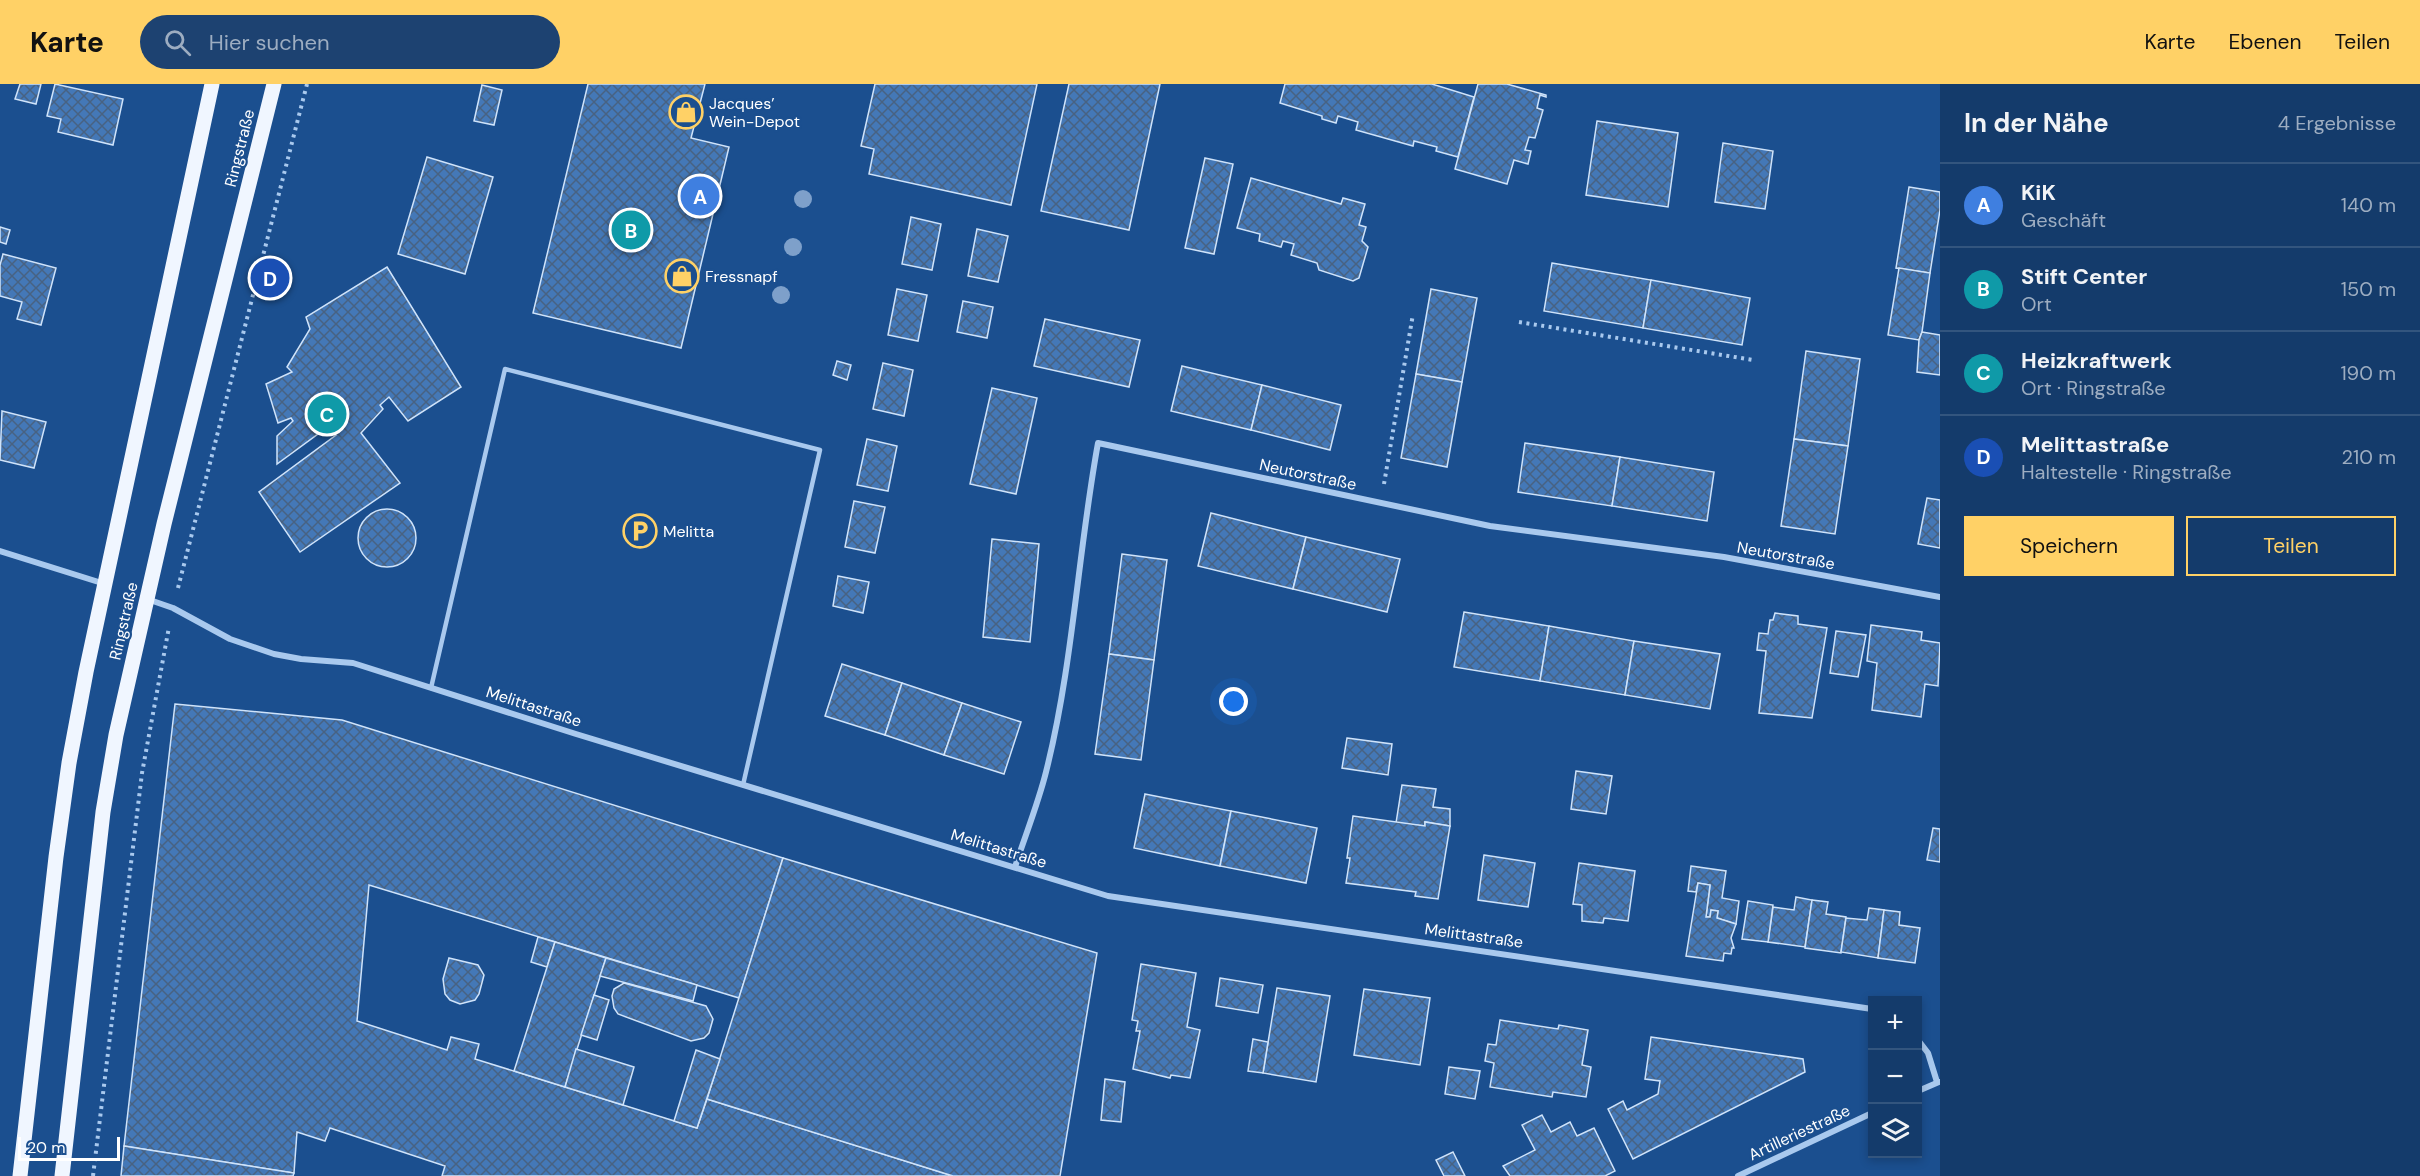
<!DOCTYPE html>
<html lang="de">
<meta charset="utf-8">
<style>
:root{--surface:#143b6b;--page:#1d4271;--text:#f1f3f6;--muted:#9dadc1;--line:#33557e;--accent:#ffd166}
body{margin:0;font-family:"DM Sans",sans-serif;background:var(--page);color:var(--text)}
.controls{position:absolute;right:18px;bottom:18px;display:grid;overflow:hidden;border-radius:0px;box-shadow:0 3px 9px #0003}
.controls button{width:54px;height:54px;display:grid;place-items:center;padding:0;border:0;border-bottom:2px solid var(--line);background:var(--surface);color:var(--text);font:30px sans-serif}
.scale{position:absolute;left:18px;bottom:15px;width:102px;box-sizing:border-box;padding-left:6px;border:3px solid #fff;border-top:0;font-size:16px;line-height:21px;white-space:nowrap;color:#fff;-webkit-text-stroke:4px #1b4f8f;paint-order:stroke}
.you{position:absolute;left:1234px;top:618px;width:21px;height:21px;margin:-15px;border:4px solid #fff;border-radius:50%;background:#1a73e8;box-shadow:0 0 0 9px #1a73e833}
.badge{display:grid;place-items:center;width:39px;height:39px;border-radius:50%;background:var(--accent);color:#fff;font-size:20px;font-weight:700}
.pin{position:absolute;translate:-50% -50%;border:3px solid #fff;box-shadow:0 2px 6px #0006}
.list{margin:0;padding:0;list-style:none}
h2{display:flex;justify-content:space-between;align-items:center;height:78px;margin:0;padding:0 24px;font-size:26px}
h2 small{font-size:20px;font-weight:400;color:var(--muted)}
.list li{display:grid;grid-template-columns:39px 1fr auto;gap:18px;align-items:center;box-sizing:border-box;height:84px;padding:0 24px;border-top:2px solid var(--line)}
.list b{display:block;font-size:22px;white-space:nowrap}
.list p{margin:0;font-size:20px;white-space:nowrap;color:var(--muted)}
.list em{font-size:20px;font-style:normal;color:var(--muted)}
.actions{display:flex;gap:12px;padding:18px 24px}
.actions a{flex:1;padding:14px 0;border:2px solid var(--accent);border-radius:0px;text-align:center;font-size:21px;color:var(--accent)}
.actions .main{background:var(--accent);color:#111}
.icon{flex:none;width:33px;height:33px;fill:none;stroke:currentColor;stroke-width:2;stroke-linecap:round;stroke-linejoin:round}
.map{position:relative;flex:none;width:1940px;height:1092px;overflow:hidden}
header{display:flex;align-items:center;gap:36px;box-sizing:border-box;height:84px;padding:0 30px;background:var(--accent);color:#111}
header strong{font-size:28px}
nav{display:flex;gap:33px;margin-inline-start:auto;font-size:21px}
.search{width:420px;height:54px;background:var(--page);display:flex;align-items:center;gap:15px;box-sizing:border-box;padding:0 21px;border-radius:33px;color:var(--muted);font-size:22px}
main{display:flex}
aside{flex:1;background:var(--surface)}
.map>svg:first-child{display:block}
.building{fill:url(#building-cross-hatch);stroke:#cfe3fa;stroke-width:1.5}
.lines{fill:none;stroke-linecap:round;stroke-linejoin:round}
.path{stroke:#a9c9ee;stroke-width:4;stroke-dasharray:3 4.5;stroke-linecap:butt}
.lane{stroke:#a9c9ee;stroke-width:4.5}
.street{stroke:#a9c9ee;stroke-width:6}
.primary{stroke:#f0f6ff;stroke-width:15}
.tree{fill:#7ea0ca}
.labels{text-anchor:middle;stroke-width:4.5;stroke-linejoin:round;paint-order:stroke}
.poi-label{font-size:16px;fill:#fff;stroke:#1b4f8f;text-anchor:start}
.street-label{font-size:16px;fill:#fff;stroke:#1b4f8f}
</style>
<header>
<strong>Karte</strong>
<div class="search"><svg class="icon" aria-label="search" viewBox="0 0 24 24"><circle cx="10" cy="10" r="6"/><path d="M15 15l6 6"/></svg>Hier suchen</div>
<nav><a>Karte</a><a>Ebenen</a><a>Teilen</a></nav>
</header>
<main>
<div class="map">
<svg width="1940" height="1092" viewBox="0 0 1940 1092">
<defs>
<pattern id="building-cross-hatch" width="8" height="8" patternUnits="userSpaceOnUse" patternTransform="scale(1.5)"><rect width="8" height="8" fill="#4478b7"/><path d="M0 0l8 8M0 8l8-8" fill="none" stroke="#486282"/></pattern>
</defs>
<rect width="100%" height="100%" fill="#1b4f8f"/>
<g class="building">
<polygon points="20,0 41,0 36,20 15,15"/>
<polygon points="55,0 123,15 113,61 58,48 61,35 47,32"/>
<polygon points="588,0 705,0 691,54 729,63 681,264 533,229"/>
<polygon points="875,0 1037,0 1011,121 869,90 874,65 861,62"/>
<polygon points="1069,0 1160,0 1129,146 1041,127"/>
<polygon points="1285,0 1432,0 1474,13 1458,73 1436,67 1437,63 1414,57 1413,62 1356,46 1358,38 1338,32 1336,39 1322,35 1322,32 1280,19"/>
<polygon points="1478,0 1507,0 1546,11 1546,13 1540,11 1537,24 1543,26 1535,54 1529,53 1525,66 1531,67 1528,80 1514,76 1507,100 1455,85"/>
<polygon points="482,1 502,6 494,41 474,37"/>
<polygon points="1597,37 1678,49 1668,123 1586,111"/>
<polygon points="1723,59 1773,67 1765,125 1715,118"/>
<polygon points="427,73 493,93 465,190 398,170"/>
<polygon points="1205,74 1233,80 1214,170 1185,164"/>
<polygon points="1251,94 1341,120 1343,114 1365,120 1359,141 1366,143 1362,157 1368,163 1359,194 1353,197 1319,186 1317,179 1291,171 1294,160 1283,157 1281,163 1259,157 1260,150 1237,144"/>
<polygon points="1909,103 1940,108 1940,126 1930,189 1896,184"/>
<polygon points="911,133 941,140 932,186 902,180"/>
<polygon points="0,143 10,146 6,160 0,158"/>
<polygon points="977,145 1008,152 998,198 968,192"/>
<polygon points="3,170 56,184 41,241 17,235 22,218 0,212 0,181"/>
<polygon points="1552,179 1651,196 1643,244 1544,227"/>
<polygon points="387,183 461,303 408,337 389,313 380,321 383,325 361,349 400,399 300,468 259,408 336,351 325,345 277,380 277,352 293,337 291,334 278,339 266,300 292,288 287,283 310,245 306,233"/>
<polygon points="1899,184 1930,189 1922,248 1919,256 1888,251"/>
<polygon points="1651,196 1750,214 1742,261 1643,244"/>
<polygon points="897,205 927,211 918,257 888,251"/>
<polygon points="1431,205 1477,214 1462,298 1416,290"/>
<polygon points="963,217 993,223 987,254 957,248"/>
<polygon points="1045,235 1140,256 1129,303 1034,282"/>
<polygon points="1922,248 1940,251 1940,291 1917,288 1919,256"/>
<polygon points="1806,267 1860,275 1848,362 1794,355"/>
<polygon points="837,277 851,281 847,296 833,291"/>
<polygon points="883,279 913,286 904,332 873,325"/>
<polygon points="1182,282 1262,301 1251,346 1171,327"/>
<polygon points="1416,290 1462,298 1447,383 1401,374"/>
<polygon points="1262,301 1341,321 1330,366 1251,346"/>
<polygon points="992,304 1037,314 1016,410 970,400"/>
<polygon points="2,327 46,338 34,384 0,376"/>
<polygon points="867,355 897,362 888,407 857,401"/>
<polygon points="1794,355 1848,362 1835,450 1781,442"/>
<polygon points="1525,359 1620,373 1612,422 1518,408"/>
<polygon points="1620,373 1714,388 1707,437 1612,422"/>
<polygon points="1927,414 1940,416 1940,464 1918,460"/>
<polygon points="854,417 885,423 875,469 845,463"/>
<circle cx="387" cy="454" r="29"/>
<polygon points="1211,429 1306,453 1293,505 1198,482"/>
<polygon points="1306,453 1400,475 1387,528 1293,505"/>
<polygon points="992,455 1039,460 1030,558 983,553"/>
<polygon points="1122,470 1167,476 1154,576 1109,570"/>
<polygon points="838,492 869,498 863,529 833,522"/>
<polygon points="1464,528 1549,542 1540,597 1454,583"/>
<polygon points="1775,529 1798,532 1798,540 1827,544 1812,634 1759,629 1766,567 1757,566 1759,549 1768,550 1770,536 1773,536"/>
<polygon points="1871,541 1922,548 1921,556 1940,559 1938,602 1925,600 1921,633 1872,626 1877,579 1867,577"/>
<polygon points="1549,542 1634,557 1625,611 1540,597"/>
<polygon points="1836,547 1866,551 1858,593 1830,589"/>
<polygon points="1634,557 1720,570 1710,625 1625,611"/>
<polygon points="1109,570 1154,576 1141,676 1095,670"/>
<polygon points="842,580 902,599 885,651 825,632"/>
<polygon points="902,599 962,619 944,671 885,651"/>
<polygon points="962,619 1021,638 1004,690 944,671"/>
<polygon points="175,620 342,636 783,774 739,914 369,801 357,937 447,966 451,953 479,960 475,975 697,1044 707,1015 953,1092 442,1092 445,1082 330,1044 325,1057 297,1048 294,1089 124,1062"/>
<polygon points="1347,654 1392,660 1388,691 1342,684"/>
<polygon points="1576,687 1612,692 1606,730 1571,725"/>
<polygon points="1402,701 1436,705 1433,723 1450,725 1450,742 1425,738 1425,742 1396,739"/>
<polygon points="1145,710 1231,727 1220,782 1134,764"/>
<polygon points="1231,727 1317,744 1306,799 1220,782"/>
<polygon points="1353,732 1425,742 1425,738 1450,742 1438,815 1415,812 1416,808 1346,799 1350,774 1347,774"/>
<polygon points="1933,744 1940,745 1940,778 1927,776"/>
<polygon points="1484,771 1535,779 1528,823 1478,816"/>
<polygon points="783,774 1097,869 1060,1092 953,1092 707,1015"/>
<polygon points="1579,779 1635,787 1628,837 1604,834 1603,839 1582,837 1582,821 1573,820"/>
<polygon points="1691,782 1726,787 1722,814 1739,817 1736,840 1717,834 1718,827 1711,826 1710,833 1706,833 1710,801 1698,799 1696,808 1688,807"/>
<polygon points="1698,799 1710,801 1706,833 1710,833 1711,826 1718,827 1717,834 1736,840 1731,854 1734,864 1732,864 1731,870 1724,869 1723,877 1686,872"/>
<polygon points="1796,813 1812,816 1805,863 1768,858 1773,823 1794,826"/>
<polygon points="1812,816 1828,818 1826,830 1846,833 1841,869 1805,864"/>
<polygon points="1748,817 1773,821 1768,858 1742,855"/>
<polygon points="1869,824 1884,826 1878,874 1841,868 1846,834 1867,836"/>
<polygon points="1884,826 1900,828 1899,841 1920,844 1915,879 1878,874"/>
<polygon points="538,853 555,858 547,883 531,878"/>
<polygon points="555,858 606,874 565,1003 514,987"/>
<polygon points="449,874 478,881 484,891 479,910 475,916 460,920 450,916 445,910 443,895"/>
<polygon points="606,874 697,901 693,917 600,892"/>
<polygon points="1141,880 1196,889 1187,943 1200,946 1190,994 1171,991 1170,994 1133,985 1140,947 1136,947 1138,937 1132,936"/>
<polygon points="1220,894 1263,901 1258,929 1216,922"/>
<polygon points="624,899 706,922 713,935 709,949 704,954 691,957 618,930 614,924 612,912 614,905"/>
<polygon points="1277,904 1330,912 1316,998 1263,989"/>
<polygon points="1364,905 1430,914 1420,981 1354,971"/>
<polygon points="594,911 609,916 597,956 581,951"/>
<polygon points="1500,936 1558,945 1559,941 1588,946 1582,981 1591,983 1586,1013 1553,1008 1552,1013 1490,1003 1494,979 1485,977 1488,960 1496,961"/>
<polygon points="1651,953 1803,975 1805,988 1633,1075 1608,1025 1623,1017 1627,1026 1658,1010 1660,997 1645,995"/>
<polygon points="1253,955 1268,958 1263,989 1248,987"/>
<polygon points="576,965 634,983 623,1021 565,1003"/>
<polygon points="696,966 720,975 697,1044 674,1037"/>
<polygon points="1449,983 1480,987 1475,1015 1445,1010"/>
<polygon points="1105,995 1125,998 1121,1038 1101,1036"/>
<polygon points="1542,1031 1551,1048 1570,1038 1577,1052 1594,1044 1615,1087 1605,1092 1510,1092 1503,1082 1535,1066 1522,1041"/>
<polygon points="124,1062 294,1089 293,1092 121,1092"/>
<polygon points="1453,1068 1465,1092 1444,1092 1436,1076"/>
</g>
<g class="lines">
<g class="path">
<polyline points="1519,238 1753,276"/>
<polyline points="1384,400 1413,230"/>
<polyline points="178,504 307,0"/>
<polyline points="93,1092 142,689 169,543"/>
</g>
<polyline class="lane" points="431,604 505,285 820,366 743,701"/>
<g class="street">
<polyline points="0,467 105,500"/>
<polyline points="147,515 173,524 230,555 274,570 301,575 353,579 576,650 1108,812 1872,925"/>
<path d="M1015,783C1025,752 1038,720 1046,688C1073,581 1078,468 1098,359L1490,442L1724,473L1940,513"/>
<polyline points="1918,956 1928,969 1937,998"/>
<polyline points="1918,1007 1939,998"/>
<polyline points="1738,1092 1872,1029"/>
</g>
<g class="primary">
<polyline points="20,1092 56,773 69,679 86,588 212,0"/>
<polyline points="62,1092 103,728 116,651 164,440 274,0"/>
</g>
</g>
<g class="tree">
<circle cx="803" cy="115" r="9"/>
<circle cx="793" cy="163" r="9"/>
<circle cx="781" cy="211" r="9"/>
</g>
<defs>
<symbol id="shop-ring" viewBox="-11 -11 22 22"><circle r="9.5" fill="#1b4f8f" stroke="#ffd166" stroke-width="1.5"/><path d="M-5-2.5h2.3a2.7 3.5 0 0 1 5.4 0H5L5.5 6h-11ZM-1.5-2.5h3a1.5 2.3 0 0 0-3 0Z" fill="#ffd166"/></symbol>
<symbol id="parking-ring" viewBox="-11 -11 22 22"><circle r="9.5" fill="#1b4f8f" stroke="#ffd166" stroke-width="1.5"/><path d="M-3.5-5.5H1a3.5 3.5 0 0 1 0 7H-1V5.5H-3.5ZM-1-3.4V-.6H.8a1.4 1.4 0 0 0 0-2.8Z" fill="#ffd166"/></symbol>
</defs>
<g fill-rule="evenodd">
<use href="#shop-ring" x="667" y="9" width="38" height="38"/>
<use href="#shop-ring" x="663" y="173" width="38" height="38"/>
<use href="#parking-ring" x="621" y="428" width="38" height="38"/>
</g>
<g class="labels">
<g class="poi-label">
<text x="709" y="25">Jacques’<tspan x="709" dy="18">Wein-Depot</tspan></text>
<text x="705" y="198">Fressnapf</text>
<text x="663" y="453">Melitta</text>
</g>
<g class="street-label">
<text transform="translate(239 64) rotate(-76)" y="6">Ringstraße</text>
<text transform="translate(1308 390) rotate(12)" y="6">Neutorstraße</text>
<text transform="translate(1786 471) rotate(10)" y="6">Neutorstraße</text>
<text transform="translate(123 537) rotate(-77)" y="6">Ringstraße</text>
<text transform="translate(534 622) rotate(18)" y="6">Melittastraße</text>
<text transform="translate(999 764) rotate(17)" y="6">Melittastraße</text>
<text transform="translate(1474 851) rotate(8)" y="6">Melittastraße</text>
<text transform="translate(1799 1048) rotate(-25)" y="6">Artilleriestraße</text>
</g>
</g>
</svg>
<div class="controls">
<button>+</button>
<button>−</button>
<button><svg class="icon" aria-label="layers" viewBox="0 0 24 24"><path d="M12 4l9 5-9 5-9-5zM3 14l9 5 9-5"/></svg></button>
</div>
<div class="scale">20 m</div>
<div class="you"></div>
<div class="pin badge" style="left:700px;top:112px;background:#3f7fe0">A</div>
<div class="pin badge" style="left:631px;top:146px;background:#0f9aa8">B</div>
<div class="pin badge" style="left:327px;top:330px;background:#0f9aa8">C</div>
<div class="pin badge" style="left:270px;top:194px;background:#1a4fb4">D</div>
</div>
<aside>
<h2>In der Nähe<small>4 Ergebnisse</small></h2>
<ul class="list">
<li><span class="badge" style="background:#3f7fe0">A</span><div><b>KiK</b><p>Geschäft</p></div><em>140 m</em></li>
<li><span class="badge" style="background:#0f9aa8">B</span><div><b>Stift Center</b><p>Ort</p></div><em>150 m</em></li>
<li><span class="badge" style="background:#0f9aa8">C</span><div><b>Heizkraftwerk</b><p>Ort · Ringstraße</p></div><em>190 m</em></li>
<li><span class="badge" style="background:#1a4fb4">D</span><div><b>Melittastraße</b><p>Haltestelle · Ringstraße</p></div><em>210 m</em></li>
</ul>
<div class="actions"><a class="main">Speichern</a><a>Teilen</a></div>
</aside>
</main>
